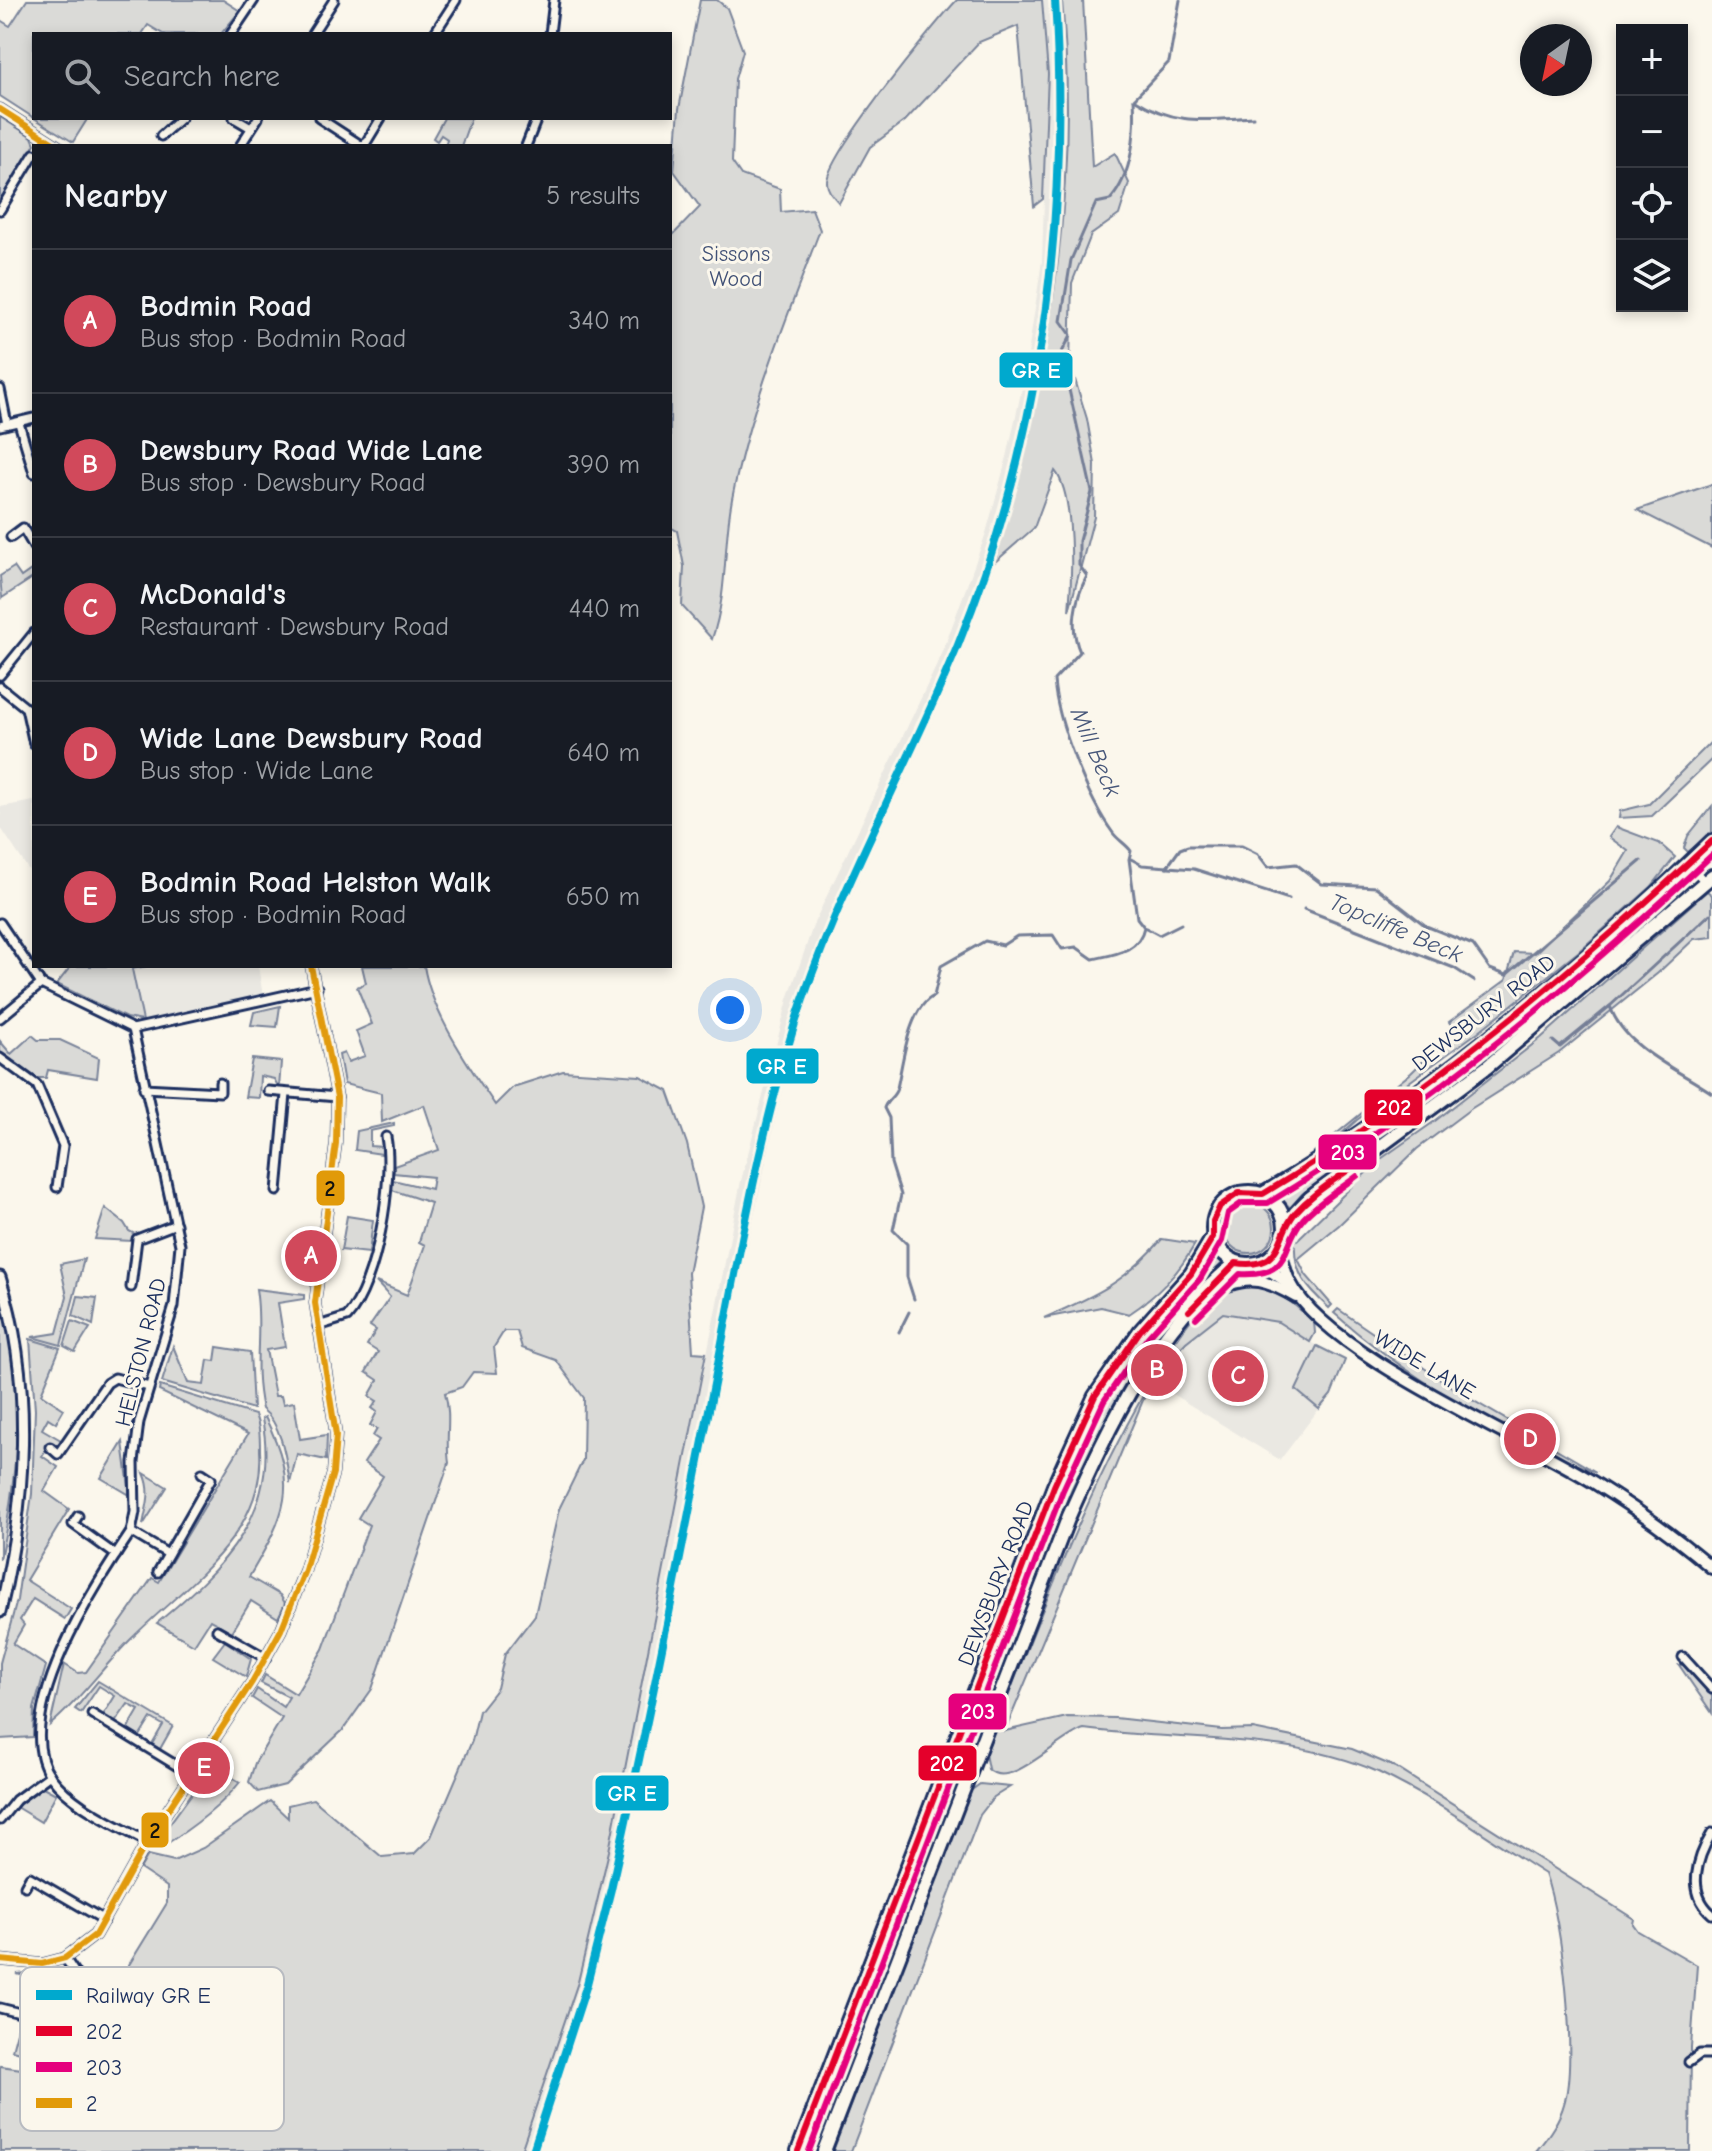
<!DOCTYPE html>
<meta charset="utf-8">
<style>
:root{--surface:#171b24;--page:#242831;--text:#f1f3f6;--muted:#9ea1a6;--line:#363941;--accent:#d1495b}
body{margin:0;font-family:"Comic Neue",sans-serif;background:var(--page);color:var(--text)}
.controls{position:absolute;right:24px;top:24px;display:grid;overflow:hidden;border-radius:0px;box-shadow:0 4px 12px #0003}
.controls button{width:72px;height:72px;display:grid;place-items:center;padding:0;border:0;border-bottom:2px solid var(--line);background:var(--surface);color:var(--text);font:40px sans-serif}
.compass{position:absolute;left:1520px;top:24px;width:72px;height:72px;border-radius:50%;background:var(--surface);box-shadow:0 4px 12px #0003;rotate:213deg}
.you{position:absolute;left:730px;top:1010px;width:28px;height:28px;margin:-20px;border:6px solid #fff;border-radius:50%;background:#1a73e8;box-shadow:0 0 0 12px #1a73e833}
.badge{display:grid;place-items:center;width:52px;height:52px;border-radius:50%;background:var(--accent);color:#fff;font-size:26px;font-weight:700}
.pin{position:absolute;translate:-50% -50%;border:4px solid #fff;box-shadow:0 2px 8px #0006}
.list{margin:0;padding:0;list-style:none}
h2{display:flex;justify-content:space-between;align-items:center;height:104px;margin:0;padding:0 32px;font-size:34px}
h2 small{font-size:26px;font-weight:400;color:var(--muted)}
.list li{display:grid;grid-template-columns:52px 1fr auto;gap:24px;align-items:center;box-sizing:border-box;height:144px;padding:0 32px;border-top:2px solid var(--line)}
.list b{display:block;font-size:30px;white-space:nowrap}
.list p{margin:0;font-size:26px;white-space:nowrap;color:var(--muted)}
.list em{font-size:26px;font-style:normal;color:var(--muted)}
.icon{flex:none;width:44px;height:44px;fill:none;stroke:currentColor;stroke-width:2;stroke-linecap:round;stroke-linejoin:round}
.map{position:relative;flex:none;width:1712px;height:2151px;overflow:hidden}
.search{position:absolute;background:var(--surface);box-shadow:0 4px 12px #0003;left:32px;top:32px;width:640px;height:88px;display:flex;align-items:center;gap:20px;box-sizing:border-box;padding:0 28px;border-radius:0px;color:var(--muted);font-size:30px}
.panel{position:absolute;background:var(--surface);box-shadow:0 4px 12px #0003;left:32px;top:144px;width:640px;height:824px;border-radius:0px}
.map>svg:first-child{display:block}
.built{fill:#eae8e2}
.green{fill:#dadad7;stroke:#7a849a;stroke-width:2}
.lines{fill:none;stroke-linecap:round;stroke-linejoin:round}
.stream{stroke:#747e96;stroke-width:3}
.minor-casing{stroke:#1b2f5e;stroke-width:13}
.tertiary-casing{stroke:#1b2f5e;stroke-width:15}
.secondary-casing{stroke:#1b2f5e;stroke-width:16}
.trunk-casing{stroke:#1b2f5e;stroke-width:18}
.minor{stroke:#fbf7ec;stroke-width:7}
.tertiary{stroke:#fbf7ec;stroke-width:9}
.secondary{stroke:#fbf7ec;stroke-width:10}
.trunk{stroke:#fbf7ec;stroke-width:12}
.bus-1-casing{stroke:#fbf7ec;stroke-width:12}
.bus-2-casing{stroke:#fbf7ec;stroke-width:12}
.bus-3-casing{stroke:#fbf7ec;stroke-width:12}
.bus-1{stroke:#e4002b;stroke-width:6}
.bus-2{stroke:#e5007d;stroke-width:6}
.bus-3{stroke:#e19a09;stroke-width:6}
.rail-1-casing{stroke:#fbf7ec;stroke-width:14}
.rail-1{stroke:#00a9ce;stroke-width:8}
.labels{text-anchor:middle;stroke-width:6;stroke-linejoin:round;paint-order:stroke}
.park-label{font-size:22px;fill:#415176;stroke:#fbf7ec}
.street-label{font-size:22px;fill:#1b2f5e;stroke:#fbf7ec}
.water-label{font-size:24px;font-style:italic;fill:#47577a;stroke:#fbf7ec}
.key{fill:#fbf7ec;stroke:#b8bbc1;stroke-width:2}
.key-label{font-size:22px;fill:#1b2f5e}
.line-badge{stroke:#fbf7ec;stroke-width:3}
.badge-label{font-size:22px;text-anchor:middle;font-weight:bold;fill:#fff}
.pale-badge-label{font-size:22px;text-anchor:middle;font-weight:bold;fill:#111}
</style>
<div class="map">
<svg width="1712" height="2151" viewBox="0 0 1712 2151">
<rect width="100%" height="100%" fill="#fbf7ec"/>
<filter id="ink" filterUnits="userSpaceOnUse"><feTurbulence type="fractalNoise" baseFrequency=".0125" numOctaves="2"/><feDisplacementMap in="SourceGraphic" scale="16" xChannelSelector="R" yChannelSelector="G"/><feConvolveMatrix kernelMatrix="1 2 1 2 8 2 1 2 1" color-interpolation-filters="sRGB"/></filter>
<g filter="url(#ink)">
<g class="built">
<polygon points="1042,0 1062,0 1068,60 1066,182 1056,293 1020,477 975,618 835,921 789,1057 732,1315 630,1824 580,2018 559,2084 535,2151 521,2151 578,1982 609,1851 741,1181 788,999 814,923 942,654 986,533 1007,457 1025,374 1042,261 1048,75"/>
<polygon points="34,801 34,878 1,828 0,807"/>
<polygon points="147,966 258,966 264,1002 144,1029 132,969"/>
<polygon points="1223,1313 1278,1322 1317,1346 1297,1389 1319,1409 1280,1460 1151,1381 1186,1342"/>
</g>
<g class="green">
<polygon points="27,0 223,0 240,11 221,34 163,34 148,25 142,34 34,34 34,118 0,96 0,20 10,26"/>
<path d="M700,0H717L727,8L743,51L735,79L732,162L741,175L780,189L781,212L812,209L820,230C787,317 750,407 732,499C723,546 728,593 712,639L682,606L684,566L677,531L670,527V238L700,207L674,171L679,109Z"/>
<path d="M957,0H1042L1048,74L1043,199L1034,206L1018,26L979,42L905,121L870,147L839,203C834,197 827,191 827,182C827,155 934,24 957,0Z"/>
<path d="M1062,0H1083L1092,167L1115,153L1129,183L1119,215L1091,235L1072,283L1070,363L1087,419L1095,464L1094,517L1069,611C1072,579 1075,495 1055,471L1034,528L995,562C1048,379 1080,191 1062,0Z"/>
<polygon points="0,117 32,137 35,144 0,201"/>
<polygon points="34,118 88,118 73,142"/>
<polygon points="444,118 471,118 461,146 445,146 447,139 441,135 437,141 433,138"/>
<polygon points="1712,484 1712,548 1637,510"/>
<polygon points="14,567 21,577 34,568 34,577 2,598 0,576"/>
<polygon points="1712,741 1712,759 1652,816 1619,818 1620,811 1649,804"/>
<polygon points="1712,806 1712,833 1688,852 1684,848 1688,836"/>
<polygon points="1616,827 1659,843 1675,857 1651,887 1578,952 1478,1032 1357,1120 1321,1152 1314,1152 1411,1073 1455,1030 1449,1022 1506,980 1514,952 1535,953 1610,881 1628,851 1609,837"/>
<path d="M1685,876L1695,881L1687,890L1490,1058L1302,1194L1290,1208L1277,1193L1293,1186C1429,1091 1562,987 1685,876Z"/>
<path d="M1707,891L1712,895V937L1694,939L1658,973L1559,1053L1469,1110L1417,1149L1339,1225L1298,1259L1306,1275L1332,1305L1329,1308C1307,1288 1293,1273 1295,1242L1378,1161L1435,1121L1541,1038Z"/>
<polygon points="71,966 147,966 132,969 143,1021 126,1018 57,984"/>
<path d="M362,966H424C432,1014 468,1064 495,1105L513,1087L563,1071L640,1076L668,1091L687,1144L701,1207L688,1273L693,1352L706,1353L609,1851L578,1982L521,2151H0V2066L85,2078L125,2079L131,2075L138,2053L115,2038L132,2008L111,1994L167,1903V1887L140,1869L148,1855L174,1861L203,1848L270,1801L288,1818V1805L313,1799L382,1857L414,1854L431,1837L472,1741L479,1711L497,1688L505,1654L535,1615L559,1509L583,1460L584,1398L556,1360L522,1348L517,1331H504L494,1347L497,1373L473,1372L462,1387L445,1393C452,1417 445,1437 449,1463L372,1689L343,1730L285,1785L258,1792L249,1782L255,1763L282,1718L252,1698L257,1689L283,1707L289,1697L261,1683L265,1675L296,1694L323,1649L369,1525L358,1518L383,1476L364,1463L379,1440L373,1436L377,1429L370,1425L377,1412L372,1408L377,1401L369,1396L378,1380L366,1372L378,1352L367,1345L376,1330L370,1326L390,1297L376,1282L407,1295L425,1245L419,1242L431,1203L392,1190L393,1180L431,1189L433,1177L394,1173V1166L439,1150L424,1105L382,1122L381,1093L344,1084L339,1055L344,1053L348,1062L365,1056L356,1031L372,1024L357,987L366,983Z"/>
<polygon points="280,1006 277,1027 251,1025 254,1012"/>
<polygon points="32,1035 38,1040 60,1040 99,1058 97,1078 48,1070 46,1078 37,1078 0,1052 0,1041 11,1054"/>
<polygon points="252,1059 281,1062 279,1088 274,1079 260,1076 259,1098 245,1097"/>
<polygon points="394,1123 394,1126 370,1131 370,1146 382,1147 382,1154 355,1150 357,1131"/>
<circle cx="1249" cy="1228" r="25"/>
<polygon points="105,1208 124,1223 129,1231 137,1235 132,1241 95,1239"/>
<polygon points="347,1216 373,1220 369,1253 341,1250"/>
<path d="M1162,1239L1195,1244C1178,1274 1158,1295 1129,1314L1101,1307L1044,1318C1095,1296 1126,1282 1162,1239Z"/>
<path d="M1214,1256L1222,1263C1157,1334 1114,1402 1072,1488L815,2151H802L1065,1468L1106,1391L1137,1346Z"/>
<polygon points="84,1259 61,1345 32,1337 57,1333 67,1296 60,1264"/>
<path d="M1248,1285C1276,1287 1293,1303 1314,1322L1315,1333L1310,1342L1278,1322L1223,1313L1186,1342L1151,1381L1005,1731L1067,1717L1115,1718L1222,1730L1253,1729L1352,1749L1395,1767L1634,1919L1633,1924L1638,1931L1697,1965L1691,2047L1690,2151H1536C1548,2137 1559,2122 1564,2104C1578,2059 1562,1919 1545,1874C1491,1840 1436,1799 1378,1772C1287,1732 1180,1742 1084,1729C1059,1736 1010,1792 988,1769L985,1754C1038,1623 1085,1491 1158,1370C1172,1346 1198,1302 1224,1290C1231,1287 1240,1286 1248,1285Z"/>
<path d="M256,1289L304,1295V1299L278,1303L285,1347L266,1350L275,1396H281L283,1404L294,1402L300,1439L327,1435L326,1460L297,1454L290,1483C286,1459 282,1424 262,1409C252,1364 263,1331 256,1289Z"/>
<polygon points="78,1296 97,1298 93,1325 73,1316"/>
<path d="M0,1298C27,1379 18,1477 0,1559Z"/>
<path d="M1338,1309L1462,1394L1596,1472C1511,1439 1402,1374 1334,1313Z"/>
<polygon points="72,1321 90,1328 75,1352 64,1346"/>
<polygon points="30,1339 60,1348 41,1394 64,1409 56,1423 48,1418 42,1429 66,1443 62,1449 50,1443 42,1456 58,1467 44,1491 69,1509 26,1580 71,1609 65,1619 33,1599 20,1620 24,1625 13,1644 46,1666 34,1709 33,1737 0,1739 0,1663 17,1600 32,1494 35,1410"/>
<polygon points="173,1346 188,1383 204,1385 208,1360 215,1361 217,1347 250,1352 253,1409 162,1382"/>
<polygon points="1317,1346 1345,1360 1331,1395 1319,1409 1296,1390"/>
<path d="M160,1386L255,1415C260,1426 260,1439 260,1451C266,1536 182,1587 130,1640C103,1667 79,1701 50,1725L64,1664L78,1673L86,1672L152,1578L159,1582L248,1434L159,1391Z"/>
<path d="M265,1417C300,1487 286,1514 249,1577L280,1595L285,1603L278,1618L251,1601L232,1632L210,1620L194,1645L157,1623C223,1568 281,1513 262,1419Z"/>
<polygon points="123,1442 130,1495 101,1478"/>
<path d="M144,1473L167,1487L143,1525C146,1506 153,1493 144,1473Z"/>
<polygon points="225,1641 251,1659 246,1677 213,1657"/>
<polygon points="1679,1665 1685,1665 1712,1696 1712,1713"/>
<polygon points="98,1681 173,1726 160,1749 152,1744 163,1725 151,1718 138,1739 126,1732 139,1710 128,1704 114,1724 102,1717 115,1696 99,1686 81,1713 75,1709"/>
<path d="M212,1766L240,1782C219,1809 189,1830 160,1848L157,1841Z"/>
<polygon points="980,1784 1010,1787 994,1797 980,1815 851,2151 833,2151 969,1792"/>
<polygon points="43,1787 56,1794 41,1822 16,1807"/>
<polygon points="57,1970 65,1977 50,2005 48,1983 17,1974"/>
<polygon points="25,2002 47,2008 35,2056 12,2050"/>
</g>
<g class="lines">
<g class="stream">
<path d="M1134,99C1177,126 1204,120 1253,117"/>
<polyline points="1131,859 1142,865 1194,869 1289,899"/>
<polyline points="1167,867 1180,849 1188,846 1242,846 1258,854 1268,867 1296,864 1322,884 1376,887 1426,926 1473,945 1490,969 1506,975 1641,861"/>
<polyline points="1304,909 1454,968 1474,981"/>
<polyline points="1146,928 1159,935 1181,924"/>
<polyline points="1610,1006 1710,914"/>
<path d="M1553,1041L1560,1047L1610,1006C1624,1048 1677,1069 1712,1093"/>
<path d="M914,1299L907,1277V1244L893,1230L901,1195L891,1163L889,1118L884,1108C887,1099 895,1097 897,1088C903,1063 908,1008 934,996L941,966L985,941L1003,945L1017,936L1053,935L1062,949L1076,947L1093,959C1115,954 1139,952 1144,927L1137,918L1129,859L1131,851C1126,844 1118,840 1113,833C1088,799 1057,722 1054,680L1080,652C1069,628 1075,599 1087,576L1079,565V541L1092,492L1061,354L1071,335L1061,321L1071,260L1096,203L1110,200C1133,174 1136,131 1134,99L1169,62L1180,0"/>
<polyline points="899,1332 909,1312"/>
</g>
<defs>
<g id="minor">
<polyline points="231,34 254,0"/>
<polyline points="312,34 334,0"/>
<polyline points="434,34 456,0"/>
<polyline points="550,34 554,0"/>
<polyline points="0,109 58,146"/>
<polyline points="234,118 251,128"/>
<polyline points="319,118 362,146"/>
<polyline points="161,136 181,118"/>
<polyline points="240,146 258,118"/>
<polyline points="364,146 381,118"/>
<polyline points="526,146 537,118"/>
<polyline points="0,210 34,154"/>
<polyline points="0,389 7,424"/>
<polyline points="19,423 34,473"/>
<polyline points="0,426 34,418"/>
<polyline points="11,537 23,528 34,547"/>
<polyline points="0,675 34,633"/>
<polyline points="0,687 26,708 34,744"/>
<polyline points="1689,864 1705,882"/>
<polyline points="0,923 41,984 133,1029 317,988"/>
<polyline points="0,1018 41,984"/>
<path d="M133,1029L180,1245L174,1306L139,1422L134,1462L135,1512L131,1532C97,1583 8,1716 51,1777C73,1807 116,1824 147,1842"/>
<polyline points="0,1058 37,1085 63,1146 57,1187"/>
<polyline points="144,1088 220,1092 220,1083"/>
<polyline points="268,1091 337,1097"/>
<polyline points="277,1191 286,1094"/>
<polyline points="131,1287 137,1239 176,1224"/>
<path d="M318,1326L347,1317C377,1285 394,1179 386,1137"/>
<polyline points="50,1447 58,1454 107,1383 115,1378 149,1387"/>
<polyline points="78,1516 73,1524 116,1555"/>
<polyline points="131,1532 168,1554"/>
<polyline points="158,1572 211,1479 202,1473"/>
<polyline points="217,1630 266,1658"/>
<polyline points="1683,1657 1712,1689"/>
<polyline points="92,1714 192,1775"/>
<polyline points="0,1820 16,1800 50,1775"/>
<path d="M1712,1833C1697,1858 1686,1892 1712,1914"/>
<polyline points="25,1886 30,1877 104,1920"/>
<polyline points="65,1958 80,1981 119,2006 107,2025"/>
<polyline points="0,1960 42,1964 65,1958 95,1935 147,1842 252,1682 281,1630 305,1570 333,1473 336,1435 315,1303 336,1143 337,1097 311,966"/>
<polyline points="0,2008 36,2017"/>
<polyline points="1689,2062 1700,2054 1712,2054"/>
</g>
<path id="tertiary" d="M0,1277C34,1384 26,1504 0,1612"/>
<g id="secondary">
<path d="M1280,1247C1282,1259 1284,1271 1290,1282C1325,1354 1521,1437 1593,1482C1635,1508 1675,1536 1712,1568"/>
<polyline points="1246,1265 1269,1270 1290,1284"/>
<path d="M1204,1295C1243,1277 1258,1274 1296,1297"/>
</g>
<g id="trunk">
<circle cx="1249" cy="1228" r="36"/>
<path d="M1263,1194C1426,1098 1576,973 1712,841"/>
<polyline points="1285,1225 1310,1198 1487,1067 1712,876"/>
<polyline points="798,2151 1054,1486 1095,1396 1140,1331 1191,1274 1213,1237"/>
<path d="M824,2151L1069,1516C1110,1424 1155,1327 1236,1263"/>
</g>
</defs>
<use href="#minor" class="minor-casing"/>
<use href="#tertiary" class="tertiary-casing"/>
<use href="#secondary" class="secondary-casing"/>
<use href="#trunk" class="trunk-casing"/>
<use href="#minor" class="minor"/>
<use href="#tertiary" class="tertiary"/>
<use href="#secondary" class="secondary"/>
<use href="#trunk" class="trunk"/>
<defs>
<g id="bus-1">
<path d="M1189,1311L1236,1263C1285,1270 1274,1237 1296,1212C1312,1194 1332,1182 1351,1168"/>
<path d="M798,2151L1054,1486L1095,1396L1140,1331L1191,1274L1213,1237V1221L1220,1206L1239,1193L1263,1194C1426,1096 1574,971 1712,841"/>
</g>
<g id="bus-2">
<path d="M1196,1318L1240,1274C1294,1277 1280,1245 1303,1219C1318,1202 1339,1190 1357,1176"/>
<path d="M809,2151L1063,1490L1104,1401L1148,1337L1200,1279L1222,1241L1228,1213L1242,1203H1268C1429,1106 1576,983 1712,855"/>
</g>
<g id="bus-3">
<polyline points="0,109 58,146"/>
<polyline points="0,1960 42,1964 65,1958 95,1935 147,1842 252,1682 281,1630 305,1570 333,1473 336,1435 315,1303 336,1143 337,1097 311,966"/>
</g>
</defs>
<use href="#bus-1" class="bus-1-casing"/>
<use href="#bus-2" class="bus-2-casing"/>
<use href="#bus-3" class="bus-3-casing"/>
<use href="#bus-1" class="bus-1"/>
<use href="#bus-2" class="bus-2"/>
<use href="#bus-3" class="bus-3"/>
<defs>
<path id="rail-1" d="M533,2151L587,1984L611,1889C649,1719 682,1549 715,1379C737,1266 756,1152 789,1043C830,903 903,779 958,645C1042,438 1069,222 1055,0"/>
</defs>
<use href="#rail-1" class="rail-1-casing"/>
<use href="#rail-1" class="rail-1"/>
</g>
</g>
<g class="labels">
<g class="park-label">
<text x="736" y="261">Sissons<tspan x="736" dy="25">Wood</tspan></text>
</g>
<g class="street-label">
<text transform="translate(1483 1012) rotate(-38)" y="8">DEWSBURY ROAD</text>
<text transform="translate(140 1352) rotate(-76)" y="8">HELSTON ROAD</text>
<text transform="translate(1425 1364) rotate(31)" y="8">WIDE LANE</text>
<text transform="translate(995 1583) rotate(-69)" y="8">DEWSBURY ROAD</text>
</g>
<g class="water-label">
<text transform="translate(1096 752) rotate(67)" y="8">Mill Beck</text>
<text transform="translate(1396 928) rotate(23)" y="8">Topcliffe Beck</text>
</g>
</g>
<rect x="20" y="1967" width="264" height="164" rx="12" class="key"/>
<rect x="36" y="1990" width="36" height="10" fill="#00a9ce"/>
<rect x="36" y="2026" width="36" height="10" fill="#e4002b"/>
<rect x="36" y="2062" width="36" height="10" fill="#e5007d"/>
<rect x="36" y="2098" width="36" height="10" fill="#e19a09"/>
<g class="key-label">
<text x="86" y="2003">Railway GR E</text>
<text x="86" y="2039">202</text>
<text x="86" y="2075">203</text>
<text x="86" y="2111">2</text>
</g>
<g class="line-badge">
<rect x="998" y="351" width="76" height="38" rx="8" fill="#00a9ce"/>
<rect x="745" y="1047" width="75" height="38" rx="8" fill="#00a9ce"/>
<rect x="1363" y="1088" width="61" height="39" rx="8" fill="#e4002b"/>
<rect x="1317" y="1133" width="61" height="38" rx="8" fill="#e5007d"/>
<rect x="315" y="1169" width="31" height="38" rx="8" fill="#e19a09"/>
<rect x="947" y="1692" width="61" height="39" rx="8" fill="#e5007d"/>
<rect x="917" y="1744" width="61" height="38" rx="8" fill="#e4002b"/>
<rect x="594" y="1774" width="76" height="38" rx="8" fill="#00a9ce"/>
<rect x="140" y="1811" width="30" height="38" rx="8" fill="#e19a09"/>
</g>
<g class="badge-label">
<text x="1036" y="378">GR E</text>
<text x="782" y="1074">GR E</text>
<text x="1394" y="1115">202</text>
<text x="1348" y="1160">203</text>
<text x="978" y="1719">203</text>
<text x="947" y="1771">202</text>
<text x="632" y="1801">GR E</text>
</g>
<g class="pale-badge-label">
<text x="330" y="1196">2</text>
<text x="155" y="1838">2</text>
</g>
</svg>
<div class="controls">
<button>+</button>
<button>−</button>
<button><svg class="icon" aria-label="locate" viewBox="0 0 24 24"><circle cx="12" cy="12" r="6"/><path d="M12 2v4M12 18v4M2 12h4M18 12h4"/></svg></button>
<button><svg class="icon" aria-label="layers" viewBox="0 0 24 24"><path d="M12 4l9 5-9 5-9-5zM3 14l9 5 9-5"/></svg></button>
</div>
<svg class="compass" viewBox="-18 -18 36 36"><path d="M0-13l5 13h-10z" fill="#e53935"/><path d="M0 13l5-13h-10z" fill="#9ea1a6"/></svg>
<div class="you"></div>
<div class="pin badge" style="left:311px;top:1256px">A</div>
<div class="pin badge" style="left:1157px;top:1370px">B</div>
<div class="pin badge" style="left:1238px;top:1376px">C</div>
<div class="pin badge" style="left:1530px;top:1439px">D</div>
<div class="pin badge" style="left:204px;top:1768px">E</div>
<div class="search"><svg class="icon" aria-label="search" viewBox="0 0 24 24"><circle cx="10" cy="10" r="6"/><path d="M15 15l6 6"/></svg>Search here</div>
<section class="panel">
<h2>Nearby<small>5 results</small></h2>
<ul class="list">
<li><span class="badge">A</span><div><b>Bodmin Road</b><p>Bus stop · Bodmin Road</p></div><em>340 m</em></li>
<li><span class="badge">B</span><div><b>Dewsbury Road Wide Lane</b><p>Bus stop · Dewsbury Road</p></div><em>390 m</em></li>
<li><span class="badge">C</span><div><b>McDonald's</b><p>Restaurant · Dewsbury Road</p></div><em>440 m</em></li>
<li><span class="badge">D</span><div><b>Wide Lane Dewsbury Road</b><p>Bus stop · Wide Lane</p></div><em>640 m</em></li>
<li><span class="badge">E</span><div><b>Bodmin Road Helston Walk</b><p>Bus stop · Bodmin Road</p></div><em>650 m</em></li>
</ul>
</section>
</div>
